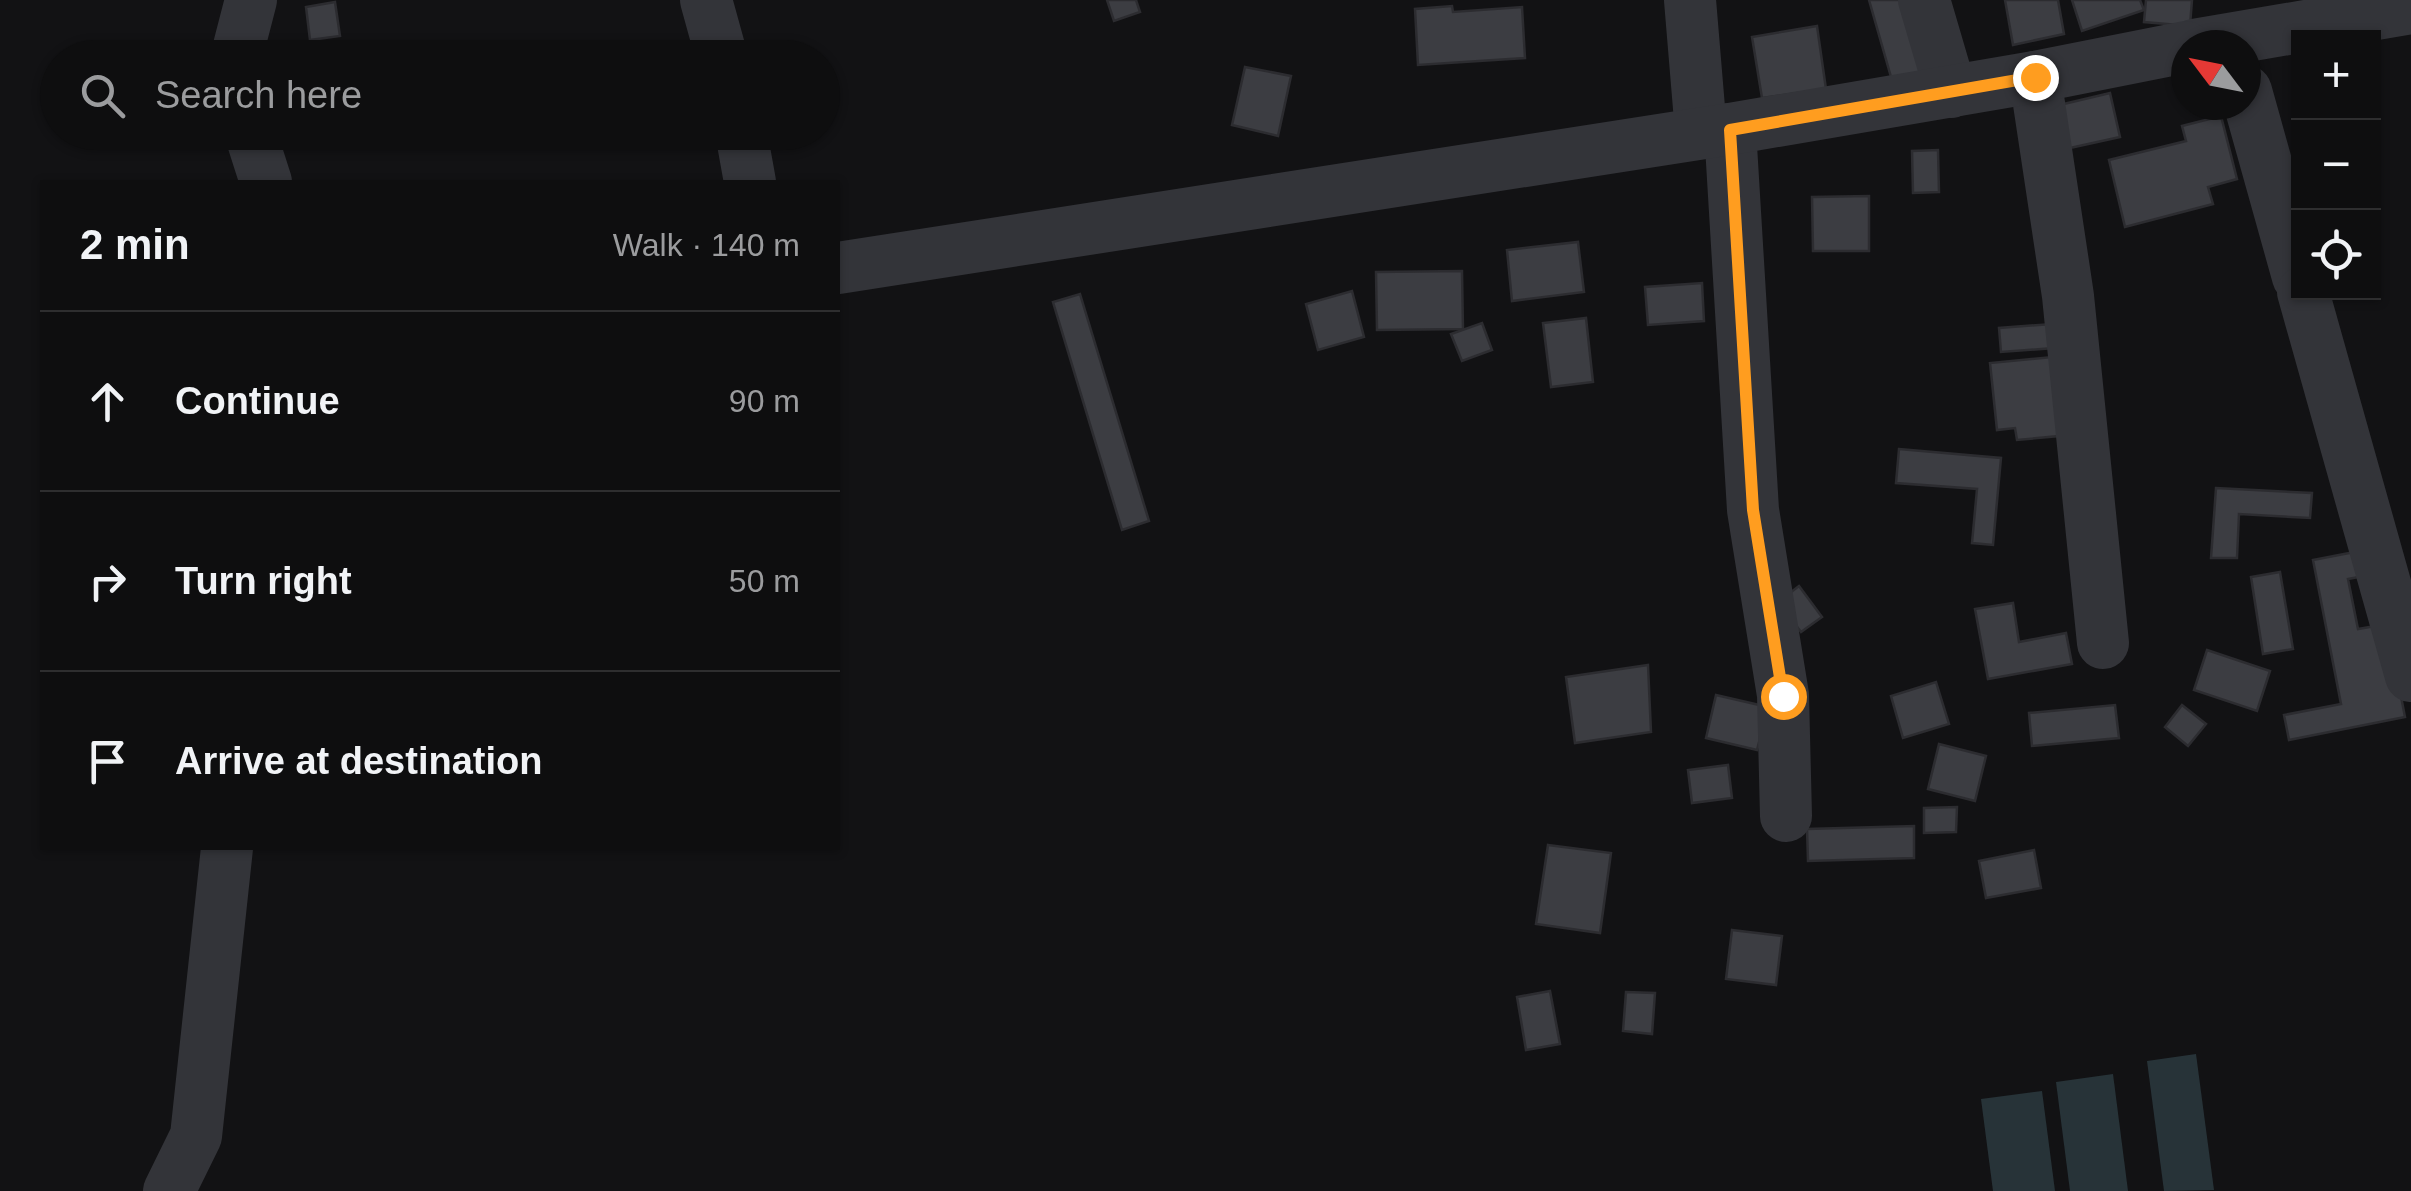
<!DOCTYPE html>
<meta charset="utf-8">
<style>
:root{--surface:#0e0e0f;--page:#171718;--text:#f1f3f6;--muted:#9b9c9e;--line:#2e2e2f}
body{margin:0;font-family:Arial,sans-serif;background:var(--page);color:var(--text)}
.controls{position:absolute;right:30px;top:30px;display:grid;overflow:hidden;border-radius:0px;box-shadow:0 2px 8px #0004}
.controls button{width:90px;height:90px;display:grid;place-items:center;padding:0;border:0;border-bottom:2px solid var(--line);background:var(--surface);color:var(--text);font:50px sans-serif}
.compass{position:absolute;left:2171px;top:30px;width:90px;height:90px;border-radius:50%;background:var(--surface);box-shadow:0 2px 8px #0004;rotate:302deg}
.stop{position:absolute;width:30px;height:30px;margin:-22px;border:8px solid #ff9d1f;border-radius:50%;background:#fff}
.stop.end{background:#ff9d1f;border-color:#fff;box-shadow:0 2px 10px #0008}
.list{margin:0;padding:0;list-style:none}
h2{display:flex;justify-content:space-between;align-items:center;height:130px;margin:0;padding:0 40px;font-size:42px}
h2 small{font-size:32px;font-weight:400;color:var(--muted)}
.list li{display:grid;grid-template-columns:65px 1fr auto;gap:30px;align-items:center;box-sizing:border-box;height:180px;padding:0 40px;border-top:2px solid var(--line)}
.list b{display:block;font-size:38px;white-space:nowrap}
.list em{font-size:32px;font-style:normal;color:var(--muted)}
.icon{flex:none;width:55px;height:55px;fill:none;stroke:currentColor;stroke-width:2;stroke-linecap:round;stroke-linejoin:round}
.map{position:relative;flex:none;width:2411px;height:1191px;overflow:hidden}
.search{position:absolute;background:var(--surface);box-shadow:0 2px 8px #0004;left:40px;top:40px;width:800px;height:110px;display:flex;align-items:center;gap:25px;box-sizing:border-box;padding:0 35px;border-radius:55px;color:var(--muted);font-size:38px}
.panel{position:absolute;background:var(--surface);box-shadow:0 2px 8px #0004;left:40px;top:180px;width:800px;height:670px;border-radius:0px}
.map>svg:first-child{display:block}
.water{fill:#273338}
.building{fill:#3c3d42;stroke:#2c2c30;stroke-width:2.5}
.lines{fill:none;stroke-linecap:round;stroke-linejoin:round}
.minor{stroke:#333439;stroke-width:52}
.route{stroke:#ff9d1f;stroke-width:12}
</style>
<div class="map">
<svg width="2411" height="1191" viewBox="0 0 2411 1191">
<rect width="100%" height="100%" fill="#121214"/>
<g class="water">
<polygon points="2196,1054 2214,1190 2164,1191 2147,1061"/>
<polygon points="2113,1074 2128,1191 2070,1191 2056,1082"/>
<polygon points="2042,1091 2055,1191 1993,1191 1981,1099"/>
</g>
<g class="building">
<polygon points="1107,0 1136,0 1140,12 1114,21"/>
<polygon points="1869,0 1906,0 1929,81 1895,91"/>
<polygon points="2005,0 2058,0 2064,34 2013,45"/>
<polygon points="2072,0 2140,0 2144,10 2082,31"/>
<polygon points="2146,0 2192,0 2190,26 2144,22"/>
<polygon points="335,2 340,36 310,40 306,7"/>
<polygon points="1452,6 1453,12 1522,7 1525,58 1418,65 1415,9"/>
<polygon points="1817,26 1826,89 1762,98 1752,37"/>
<polygon points="1245,67 1291,76 1278,136 1232,125"/>
<polygon points="2110,93 2120,137 2061,150 2051,107"/>
<polygon points="2221,116 2237,179 2208,187 2213,204 2125,227 2109,160 2186,141 2182,126"/>
<polygon points="1938,150 1939,192 1913,193 1912,151"/>
<polygon points="1869,196 1869,251 1813,251 1812,197"/>
<polygon points="1578,242 1584,292 1512,301 1507,250"/>
<polygon points="1462,271 1463,329 1377,330 1376,272"/>
<polygon points="1702,283 1704,321 1648,325 1645,287"/>
<polygon points="1352,291 1364,337 1318,350 1306,304"/>
<polygon points="1080,294 1149,521 1122,530 1053,302"/>
<polygon points="1586,318 1593,382 1551,387 1543,323"/>
<polygon points="1482,323 1492,350 1462,361 1451,334"/>
<polygon points="2052,324 2054,348 2001,352 1999,328"/>
<polygon points="2052,357 2059,436 2017,440 2015,428 1997,430 1990,363"/>
<polygon points="1899,449 2001,458 1993,545 1972,543 1977,489 1896,483"/>
<polygon points="2216,488 2312,493 2310,518 2239,514 2237,558 2211,558"/>
<polygon points="2370,549 2375,574 2348,579 2358,629 2387,624 2405,717 2289,740 2284,715 2341,704 2313,560"/>
<polygon points="2280,572 2293,649 2263,654 2251,577"/>
<polygon points="1799,586 1822,617 1801,632 1778,602"/>
<polygon points="2013,603 2019,642 2066,633 2072,664 1988,679 1975,609"/>
<polygon points="2207,650 2270,671 2257,711 2194,690"/>
<polygon points="1648,665 1651,732 1575,743 1566,677"/>
<polygon points="1936,682 1949,724 1903,738 1891,696"/>
<polygon points="1716,695 1768,707 1757,750 1706,738"/>
<polygon points="2115,705 2119,738 2032,746 2029,713"/>
<polygon points="2182,705 2206,724 2188,746 2165,727"/>
<polygon points="1939,744 1986,756 1975,801 1928,789"/>
<polygon points="1728,765 1732,798 1692,803 1688,770"/>
<polygon points="1957,807 1956,832 1924,833 1924,808"/>
<polygon points="1914,826 1914,858 1808,861 1807,829"/>
<polygon points="1548,845 1611,853 1600,933 1536,924"/>
<polygon points="2034,850 2041,888 1986,898 1979,861"/>
<polygon points="1732,930 1782,936 1776,985 1726,979"/>
<polygon points="1550,991 1560,1044 1526,1050 1517,997"/>
<polygon points="1626,992 1655,993 1652,1034 1623,1031"/>
</g>
<g class="lines">
<g class="minor">
<polyline points="706,0 722,58"/>
<polyline points="1690,0 1701,132"/>
<polyline points="1924,0 1951,92"/>
<polyline points="2194,45 2411,8"/>
<polyline points="236,58 251,0"/>
<polyline points="2035,77 2068,296 2103,643"/>
<polyline points="2246,91 2298,277"/>
<polyline points="1730,129 1753,510 1783,695 1786,816"/>
<polyline points="250,132 266,182"/>
<polyline points="741,132 750,182"/>
<polyline points="838,268 1730,129 2035,77 2186,47"/>
<polyline points="2303,292 2411,676"/>
<polyline points="169,1191 196,1136 227,848"/>
</g>
</g>
<g class="lines">
<polyline class="route" points="1783,696 1753,510 1730,130 2035,77"/>
</g>
</svg>
<div class="controls">
<button>+</button>
<button>−</button>
<button><svg class="icon" aria-label="locate" viewBox="0 0 24 24"><circle cx="12" cy="12" r="6"/><path d="M12 2v4M12 18v4M2 12h4M18 12h4"/></svg></button>
</div>
<svg class="compass" viewBox="-18 -18 36 36"><path d="M0-13l5 13h-10z" fill="#e53935"/><path d="M0 13l5-13h-10z" fill="#9b9c9e"/></svg>
<div class="stop" style="left:1783px;top:696px"></div>
<div class="stop end" style="left:2035px;top:77px"></div>
<div class="search"><svg class="icon" aria-label="search" viewBox="0 0 24 24"><circle cx="10" cy="10" r="6"/><path d="M15 15l6 6"/></svg>Search here</div>
<section class="panel">
<h2>2 min<small>Walk · 140 m</small></h2>
<ul class="list">
<li><svg class="icon" aria-label="ahead" viewBox="0 0 24 24"><path d="M12 20V5M6 11l6-6 6 6"/></svg><div><b>Continue</b></div><em>90 m</em></li>
<li><svg class="icon" aria-label="right" viewBox="0 0 24 24"><path d="M7 20v-9h11M14 6l5 5-5 5"/></svg><div><b>Turn right</b></div><em>50 m</em></li>
<li><svg class="icon" aria-label="arrive" viewBox="0 0 24 24"><path d="M6 21V4h12l-3 4 3 4H6"/></svg><div><b>Arrive at destination</b></div></li>
</ul>
</section>
</div>
